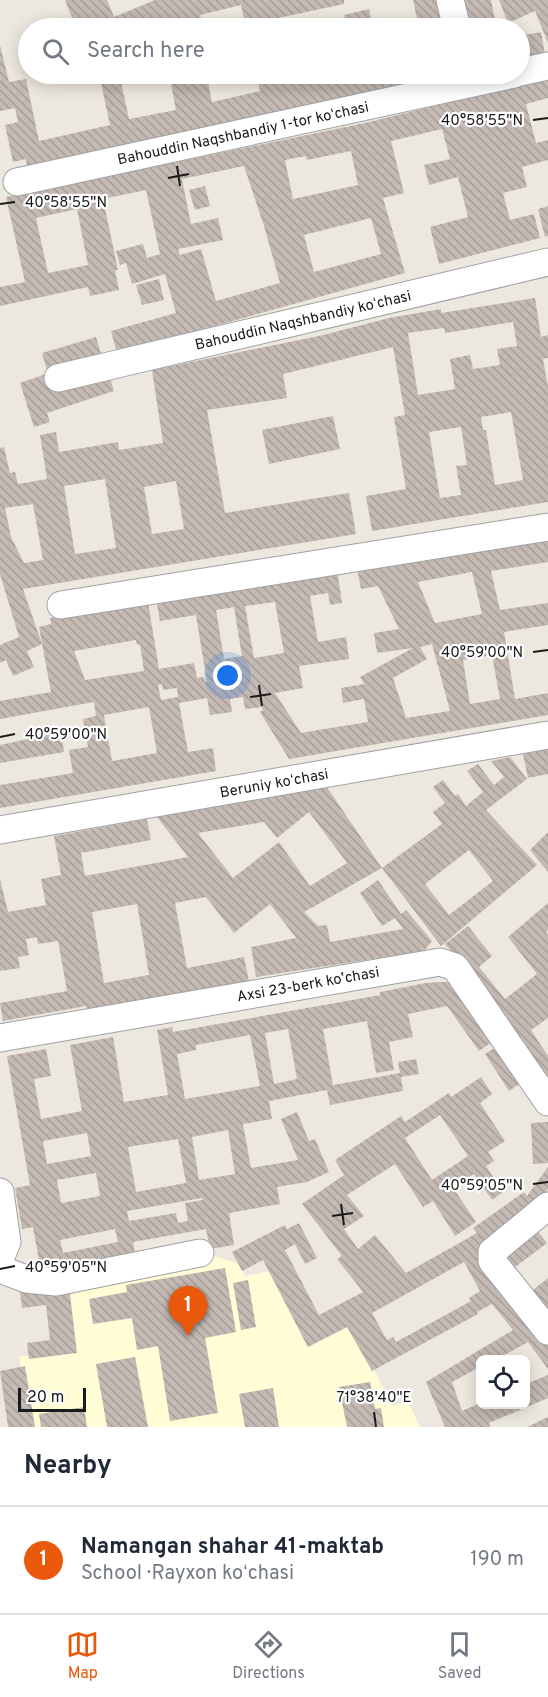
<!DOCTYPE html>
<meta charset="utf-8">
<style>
:root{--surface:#fff;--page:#f2f2f3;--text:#1f2937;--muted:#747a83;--line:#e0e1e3;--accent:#ea580c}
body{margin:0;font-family:Overpass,sans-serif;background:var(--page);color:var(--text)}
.controls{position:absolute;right:18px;bottom:18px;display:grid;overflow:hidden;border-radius:9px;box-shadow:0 3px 15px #0003}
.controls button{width:54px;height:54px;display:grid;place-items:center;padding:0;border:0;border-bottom:2px solid var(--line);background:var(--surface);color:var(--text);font:30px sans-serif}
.scale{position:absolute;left:18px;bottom:15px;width:68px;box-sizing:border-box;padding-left:6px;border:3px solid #1a1a1a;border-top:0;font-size:16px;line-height:21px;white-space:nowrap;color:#1a1a1a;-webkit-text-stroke:4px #fff;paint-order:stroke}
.you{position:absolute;left:228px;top:676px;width:21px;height:21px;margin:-15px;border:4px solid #fff;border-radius:50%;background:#1a73e8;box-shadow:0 0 0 9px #1a73e833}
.badge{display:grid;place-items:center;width:39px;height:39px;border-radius:50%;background:var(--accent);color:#fff;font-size:20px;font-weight:700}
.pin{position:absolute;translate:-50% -50px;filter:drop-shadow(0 2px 3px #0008)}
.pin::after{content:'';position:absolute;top:32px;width:21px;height:18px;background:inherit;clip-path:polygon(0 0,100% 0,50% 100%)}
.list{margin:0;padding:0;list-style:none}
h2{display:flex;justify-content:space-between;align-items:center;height:78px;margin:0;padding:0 24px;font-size:26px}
h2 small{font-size:20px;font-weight:400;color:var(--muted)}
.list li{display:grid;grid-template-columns:39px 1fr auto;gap:18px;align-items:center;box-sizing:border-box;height:108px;padding:0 24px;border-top:2px solid var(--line)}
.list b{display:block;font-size:22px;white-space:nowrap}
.list p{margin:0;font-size:20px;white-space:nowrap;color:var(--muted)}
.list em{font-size:20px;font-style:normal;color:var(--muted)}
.icon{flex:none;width:33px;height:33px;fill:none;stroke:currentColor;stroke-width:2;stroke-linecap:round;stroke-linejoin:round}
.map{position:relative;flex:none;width:548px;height:1427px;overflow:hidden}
.search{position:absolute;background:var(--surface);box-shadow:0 3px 15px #0003;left:18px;right:18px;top:18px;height:66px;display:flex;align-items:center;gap:15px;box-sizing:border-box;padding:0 21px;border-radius:33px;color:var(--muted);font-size:22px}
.sheet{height:186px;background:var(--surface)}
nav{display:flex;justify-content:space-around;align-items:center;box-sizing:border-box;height:84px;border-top:2px solid var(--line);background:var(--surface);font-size:16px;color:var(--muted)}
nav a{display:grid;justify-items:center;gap:3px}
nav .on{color:var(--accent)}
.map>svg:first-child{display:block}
.education{fill:#fffdd6}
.building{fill:url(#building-back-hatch);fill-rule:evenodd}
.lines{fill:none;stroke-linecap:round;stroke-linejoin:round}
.minor-casing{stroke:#a1a1a1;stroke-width:29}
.minor{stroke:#fff;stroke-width:27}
.ticks{fill:none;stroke:#1a1a1a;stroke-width:2}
.labels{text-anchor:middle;stroke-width:4.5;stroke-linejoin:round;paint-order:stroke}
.street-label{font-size:15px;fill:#1a1a1a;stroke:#fff}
.ticks-label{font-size:15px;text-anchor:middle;fill:#1a1a1a;stroke:#fff;stroke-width:4.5;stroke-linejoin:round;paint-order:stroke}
</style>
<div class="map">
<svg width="548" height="1427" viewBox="0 0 548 1427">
<defs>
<pattern id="building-back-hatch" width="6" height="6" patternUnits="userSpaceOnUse" patternTransform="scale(1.5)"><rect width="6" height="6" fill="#c4b9b3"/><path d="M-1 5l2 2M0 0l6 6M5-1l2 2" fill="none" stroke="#a89e99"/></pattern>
</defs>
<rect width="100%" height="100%" fill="#ede8df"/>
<polygon class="education" points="212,1255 241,1265 245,1276 269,1271 307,1347 353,1325 366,1355 393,1406 407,1400 420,1427 30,1427 19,1357 76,1349 68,1281"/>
<g class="building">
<polygon points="65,0 107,0 114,17 155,0 344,0 344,4 264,21 266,28 246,28 241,5 200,15 203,28 76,28"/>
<polygon points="413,0 439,0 445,28 419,28"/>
<polygon points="461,0 491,0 495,20 489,21 491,28 467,28"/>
<polygon points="499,0 548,0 548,43 535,11 508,23"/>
<polygon points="369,9 373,28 347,28 344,15"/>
<polygon points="541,32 545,54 520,60 520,36"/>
<polygon points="0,45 9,82 26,79 39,141 110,125 99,74 130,74 120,77 129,119 176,110 169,74 213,74 214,81 208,82 212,102 260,91 256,74 449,74 27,166 26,159 13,162 5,125 18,122 15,108 0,111"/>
<path d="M548,78V98L526,104L536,143L548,140V160L522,167L527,187L503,193L510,220L534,214L540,238L439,264L430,227L468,217L458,177L429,185L424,165L450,159L442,129L391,141L404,193L383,198L405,273L117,353L111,331L176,313L165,274L132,284L126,263L120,265L116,251L143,244L147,258L160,254L146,190L103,199L118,270H115L119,290L90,296L88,287L0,306V287L25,282L6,197L365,123ZM351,151L358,185L293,199L285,160L306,156L307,160ZM244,166L264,226L280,283L216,301L201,249L180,255L178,249L223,240L218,218L191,224L182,179ZM77,209L88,265L48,273L36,218ZM371,218L381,254L314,272L304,235Z"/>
<polygon points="205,186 210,206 195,210 189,190"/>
<polygon points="548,206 548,236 545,237 538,209"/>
<polygon points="159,279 164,300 142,305 136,285"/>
<path d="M535,298L541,337L548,335V358L543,359L548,387V502L372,531L366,496L406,489L394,417L405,415L393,347L283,374L287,398L207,410L225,513L349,493L356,534L23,589L42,644L27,651L34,667L13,676L6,660L0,663V645L19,637L0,574V448L4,447L10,473L15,472L18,484L47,479L40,435L56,432L59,452L118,442L119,450L163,443L152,370L319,336L389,318L441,309V313ZM513,322L517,346L497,349L500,365L473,369L470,355L450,359L455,389L418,395L408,333L444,328L445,333ZM511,412L523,480L495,485L486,430H483L481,417ZM461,427L467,465L456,466L461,495L440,498L429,432ZM105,479L116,548L75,554L64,486ZM176,481L184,529L152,534L144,487ZM33,504L43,560L24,563L11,537L5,508Z"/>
<polygon points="96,337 102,357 48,374 42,353"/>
<polygon points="108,372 114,391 47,413 50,422 34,427 20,383 46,374 51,391"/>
<polygon points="333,416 340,449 269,464 262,430"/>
<path d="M548,536V562L491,571L500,610L548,603V625L504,632L515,699L548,693V715L289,759L260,712L263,710L262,707L245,709L243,697L230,699L232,712L210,715L207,698L179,703L188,752L213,748L216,771L0,808V785L73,773L69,750L88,747L83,719L96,716L94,702L0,719V701L51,692L39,627L51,624L50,618L148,602L159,669L194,663L197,678L203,677L205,682H207L196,615L160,621L157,604L193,598L192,594L337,570L342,603L330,605L328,593L310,596L318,642L346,637L349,659L299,666L303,688L275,693L301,733L318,730L368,722L364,699L343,703L341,688L364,684L360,677L413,648L377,653L374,633L399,629L378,586L361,589L357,568ZM472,572L482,614L435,623L418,582ZM275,602L284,653L254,658L245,606ZM234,607L242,656L224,659L216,610ZM136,640L137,645L140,644L144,671L85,680L74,651ZM432,644L450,711L406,718L393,678L427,659L420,647ZM492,655L500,699L470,704L463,660ZM162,684L163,690L177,688L178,697L161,700L158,685ZM149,707L157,753L112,761L104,715Z"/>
<polygon points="61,732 64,752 0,763 0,745"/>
<polygon points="548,749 548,774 528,778 523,754"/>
<path d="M510,757L527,779L486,810L537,865L441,946L382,868L304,912L318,926L327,925L330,942L403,929L395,918L382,926L360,893L378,880L401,914L406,910L432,941L424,951L256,977L251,947L296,938L270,904L234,933L206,897L175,903L187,968L244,957L249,981L87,1011L86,1006L3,1021L0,1003L67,991L58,941L38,944L37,937L26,939L29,955L18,957L20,968L0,971V879L8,912L46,905L41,879L61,875L54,836L147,819L151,840L81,853L85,876L188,857L157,817L324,783L382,868L442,824L433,812L445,803L433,787L443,780L455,796L458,794L466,806L483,792L467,771L478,764L494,785L504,777L491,761ZM309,812L347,863L310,886L279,842L233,878L198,833L264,822L277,838ZM469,850L493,881L449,915L425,884ZM137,904L149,975L104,983L92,912Z"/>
<polygon points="548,832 548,872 530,850"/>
<polygon points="548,903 548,930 546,932 548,935 548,1018 531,1030 548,1056 548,1096 470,974 445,944 468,926 492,956 479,967 505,999 537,974 508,937"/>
<path d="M459,981L498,1038L479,1051L447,1006L408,1014L413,1037L389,1042L394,1070L376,1073L367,1021L323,1029L333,1085L400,1073L398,1062L416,1059L419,1074L401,1077L403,1091L330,1105L327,1090L269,1101L272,1119L243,1124L251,1168L298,1160L281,1119L297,1112L309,1141L315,1139L329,1172L307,1182L277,1187L280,1204L229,1213L234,1245L210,1249L206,1229L133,1242L136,1260L42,1277L33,1227L22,1229L15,1188L30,1185L7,1056L46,1049L51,1076L34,1079L41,1119L82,1111L70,1045L113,1037L124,1102L168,1095L157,1030L172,1027L173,1032L380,995V992L426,983ZM288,1029L297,1079L274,1084L265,1033ZM250,1035L260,1086L185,1099L177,1054L196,1050V1045ZM228,1130L235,1174L199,1180L192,1137ZM87,1133L91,1156L47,1164L43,1141ZM178,1139L186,1183L136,1192L128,1147ZM96,1173L100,1196L61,1203L57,1180ZM202,1198L203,1200L185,1203L188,1221L178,1223L176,1213L129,1221L127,1211ZM115,1229L118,1242L63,1253L60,1240Z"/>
<polygon points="502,1043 527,1079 509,1091 485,1054"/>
<path d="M481,1077L492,1094L480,1103L505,1141L488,1152L494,1161L486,1166L503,1192L492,1200L474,1174L453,1188L476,1222L455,1236L433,1201L423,1207L395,1164L347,1195L364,1216L344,1229L358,1249L375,1235L406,1273L477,1233L473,1228L524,1192L527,1196L548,1167V1189L534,1207L487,1247L548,1339V1369L528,1342L497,1359H480V1367L452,1382L462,1411L480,1403L526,1404V1384L548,1375V1398L489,1423L490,1427H445L426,1382L513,1330L492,1304L477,1312L478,1314L372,1371L347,1327L308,1347L263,1260L242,1271L232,1252L285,1225L287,1229L299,1223L317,1258L305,1264L295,1244L285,1250L319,1315L363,1292L337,1259L342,1256L302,1204L344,1175L335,1160L401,1116L405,1122L449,1093L451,1097ZM440,1115L468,1156L432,1180L405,1138ZM464,1262L480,1291L469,1298L471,1301L396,1342L393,1337L387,1340L372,1313Z"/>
<polygon points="548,1122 548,1163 533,1164 531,1123"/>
<polygon points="535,1228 547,1243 510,1271 498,1255"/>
<polygon points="225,1268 236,1332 205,1338 218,1413 170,1421 158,1346 137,1350 132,1318 93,1324 89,1299 127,1292 126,1285"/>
<polygon points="548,1278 548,1319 528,1294"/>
<polygon points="248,1280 256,1327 241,1330 233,1283"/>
<polygon points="69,1286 77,1353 29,1359 27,1343 50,1340 46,1305 22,1308 20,1292"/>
<polygon points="135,1357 148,1427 107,1427 96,1364"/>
<polygon points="25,1366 35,1427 8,1427 0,1371"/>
<polygon points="370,1382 375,1409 381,1408 384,1427 347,1427 339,1387"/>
<polygon points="273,1388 279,1427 245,1427 239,1394"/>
<polygon points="84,1407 87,1427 41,1427 39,1414"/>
<polygon points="548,1417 548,1427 527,1427"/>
</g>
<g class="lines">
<defs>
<g id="minor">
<polyline points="450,0 457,28"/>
<polyline points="520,72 548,66"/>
<polyline points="17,182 514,74"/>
<polyline points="58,378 548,262"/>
<polyline points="61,605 548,527"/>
<polyline points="0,830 548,735"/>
<polyline points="0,1038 440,962 455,967 548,1102"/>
<polyline points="0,1192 7,1242 0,1259"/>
<polyline points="548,1206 492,1252 492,1261 548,1331"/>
<polyline points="0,1269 26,1279 56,1282 200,1253"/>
</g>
</defs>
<use href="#minor" class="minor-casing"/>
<use href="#minor" class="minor"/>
</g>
<path class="ticks" d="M533,120L548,118M177,166L180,186M168,178L189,174M0,204L15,202M533,652L548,650M259,685L262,706M250,697L271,694M0,737L15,734M533,1184L548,1182M341,1204L344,1225M332,1216L353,1213M0,1269L15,1266M374,1412L376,1427"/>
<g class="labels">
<g class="street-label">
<text transform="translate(243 133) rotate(-12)" y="5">Bahouddin Naqshbandiy 1-tor koʻchasi</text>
<text transform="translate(303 320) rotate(-13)" y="5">Bahouddin Naqshbandiy koʻchasi</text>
<text transform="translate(274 783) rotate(-10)" y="5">Beruniy koʻchasi</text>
<text transform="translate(308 984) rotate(-10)" y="5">Аxsi 23-berk koʼchasi</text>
</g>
</g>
<g class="ticks-label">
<text x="482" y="125">40°58'55"N</text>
<text x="66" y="207">40°58'55"N</text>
<text x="482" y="657">40°59'00"N</text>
<text x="66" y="739">40°59'00"N</text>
<text x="482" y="1190">40°59'05"N</text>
<text x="66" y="1272">40°59'05"N</text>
<text x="374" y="1402">71°38'40"E</text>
</g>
</svg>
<div class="controls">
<button><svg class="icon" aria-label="locate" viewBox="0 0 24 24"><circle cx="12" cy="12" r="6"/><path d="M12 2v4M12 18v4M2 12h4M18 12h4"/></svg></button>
</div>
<div class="scale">20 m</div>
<div class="you"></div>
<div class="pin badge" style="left:188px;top:1336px">1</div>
<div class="search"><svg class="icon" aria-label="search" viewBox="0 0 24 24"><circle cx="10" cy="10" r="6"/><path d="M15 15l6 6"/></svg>Search here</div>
</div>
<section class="sheet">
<h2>Nearby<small></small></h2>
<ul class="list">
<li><span class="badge">1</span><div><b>Namangan shahar 41-maktab</b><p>School · Rayxon koʻchasi</p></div><em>190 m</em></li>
</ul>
</section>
<nav>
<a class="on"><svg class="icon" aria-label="map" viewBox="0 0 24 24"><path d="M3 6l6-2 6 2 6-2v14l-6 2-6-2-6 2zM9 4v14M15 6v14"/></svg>Map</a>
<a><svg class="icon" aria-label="directions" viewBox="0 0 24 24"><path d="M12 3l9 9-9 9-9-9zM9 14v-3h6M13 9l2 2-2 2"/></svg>Directions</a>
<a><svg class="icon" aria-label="saved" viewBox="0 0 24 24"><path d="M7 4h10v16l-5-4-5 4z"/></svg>Saved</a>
</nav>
